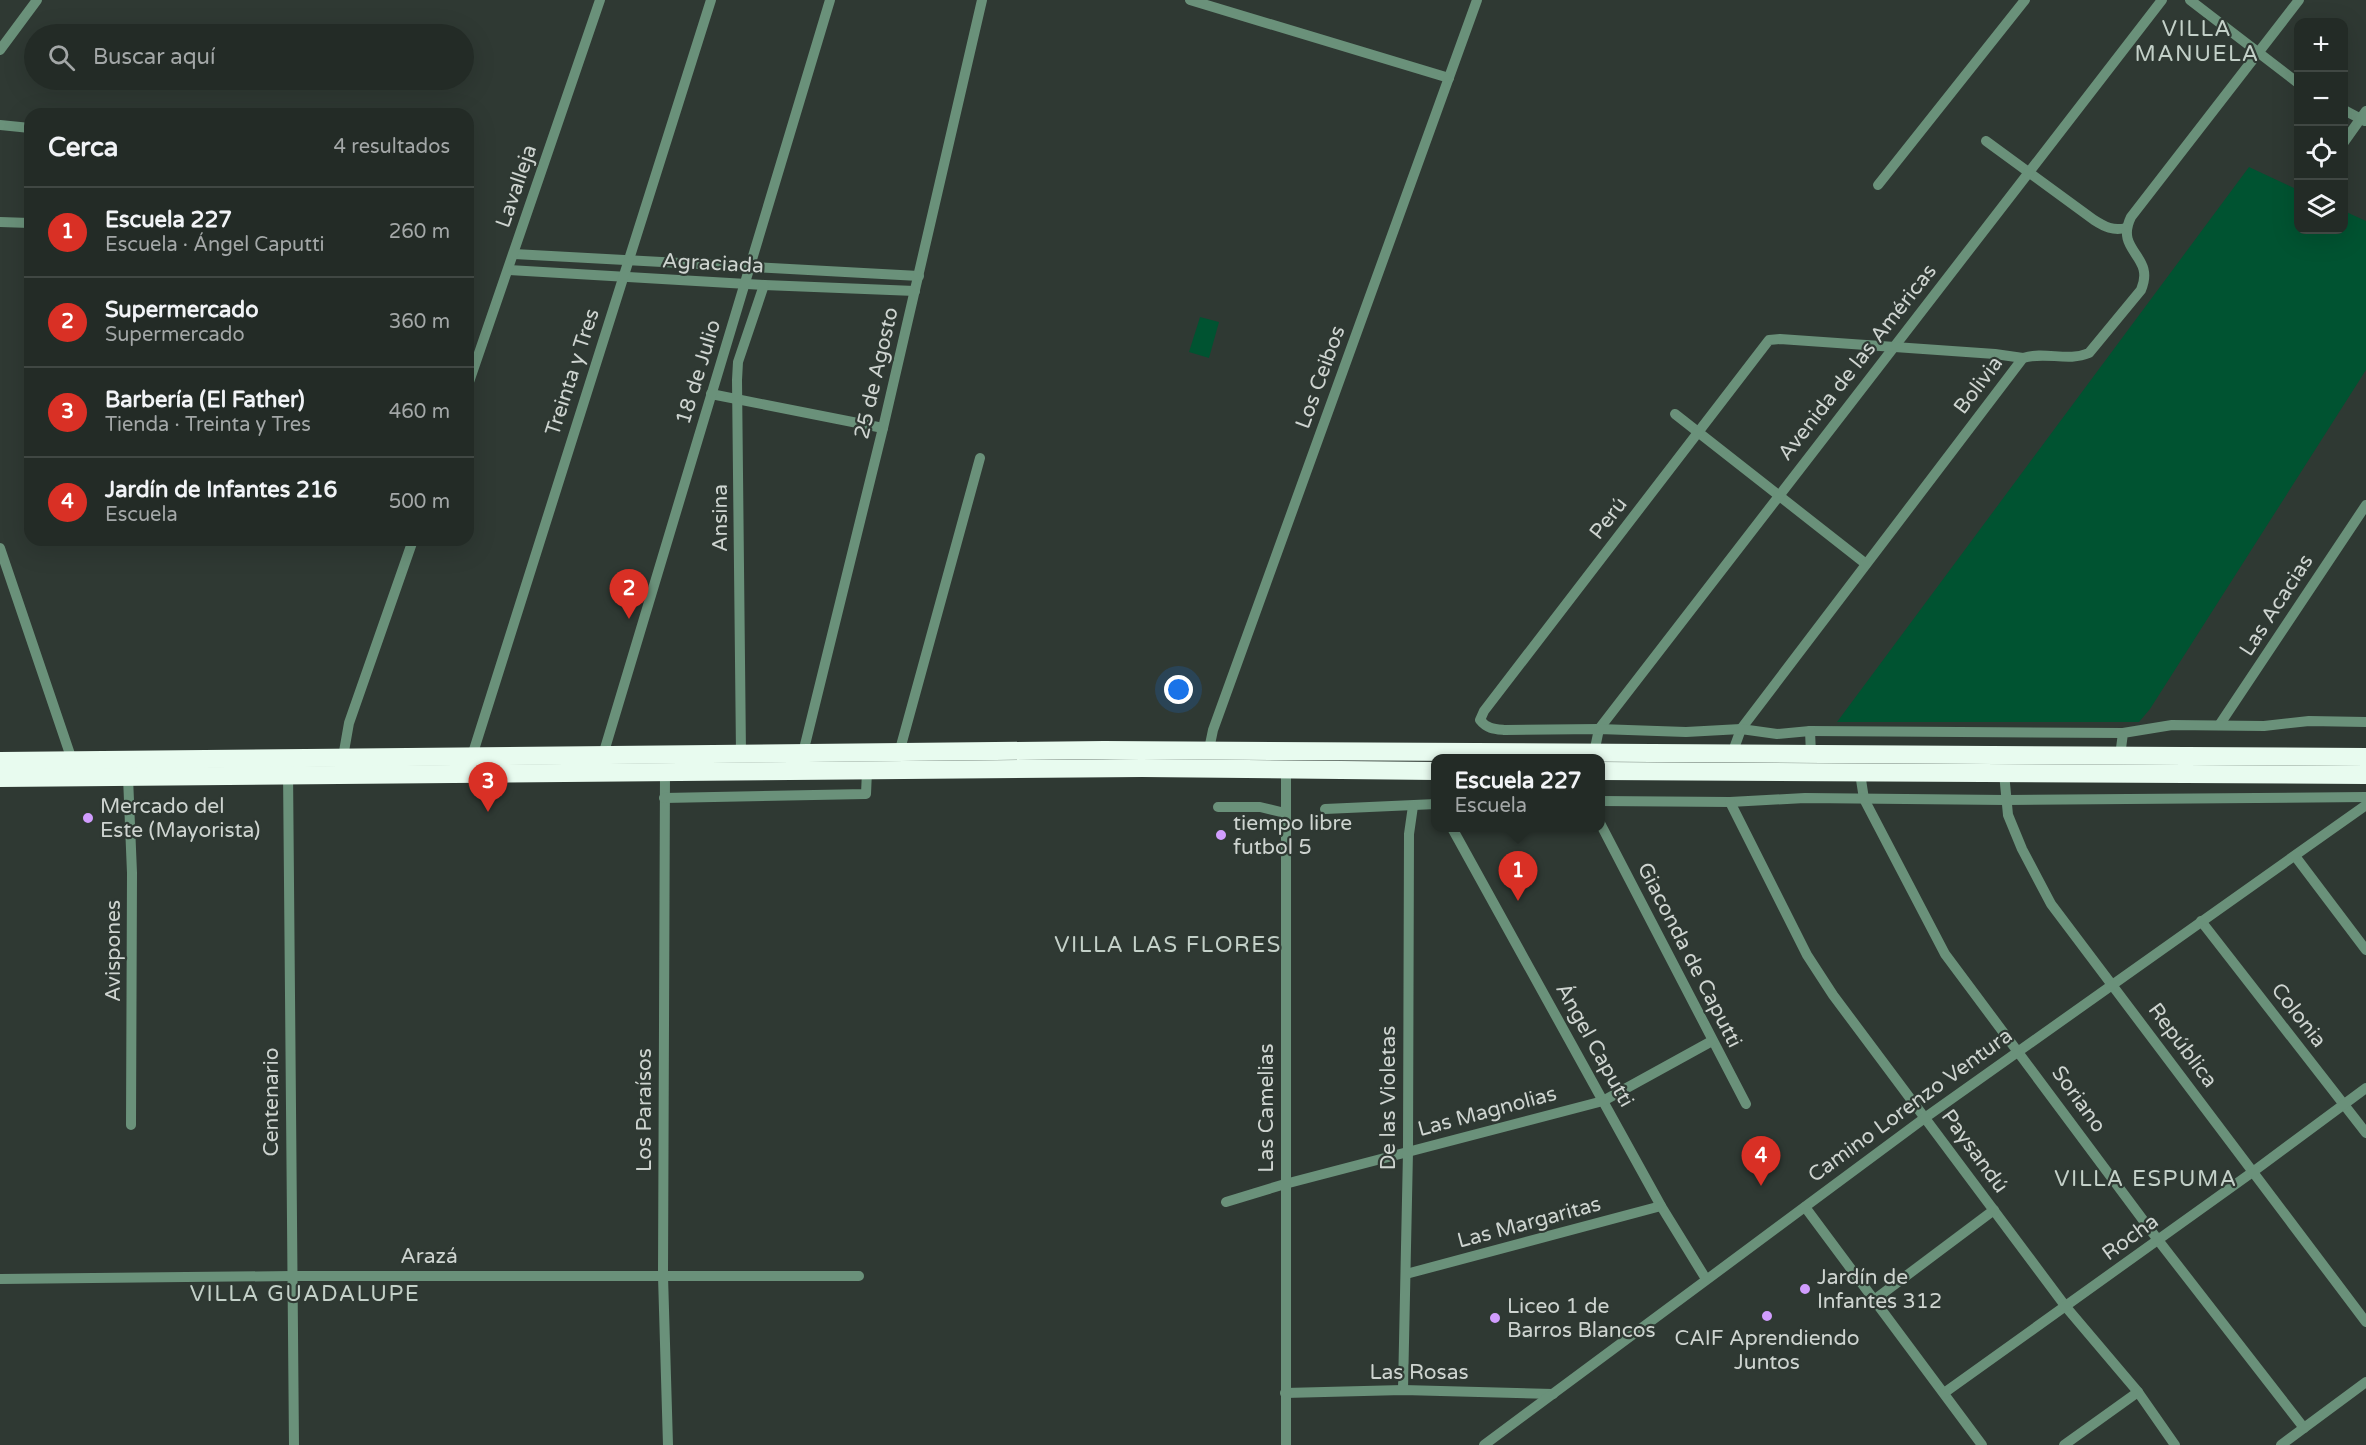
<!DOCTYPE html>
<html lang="es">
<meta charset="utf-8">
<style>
:root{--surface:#232b26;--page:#2f3732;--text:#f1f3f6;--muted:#a3a7a7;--line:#404743;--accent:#d93025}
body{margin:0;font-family:"Varela Round",sans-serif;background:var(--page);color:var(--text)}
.controls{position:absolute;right:18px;top:18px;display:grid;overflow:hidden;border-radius:12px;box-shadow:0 6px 24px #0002}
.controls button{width:54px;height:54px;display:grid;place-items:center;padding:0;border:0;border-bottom:2px solid var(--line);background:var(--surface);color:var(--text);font:30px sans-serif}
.you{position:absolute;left:1179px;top:690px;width:21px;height:21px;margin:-15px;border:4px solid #fff;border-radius:50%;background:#1a73e8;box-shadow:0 0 0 9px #1a73e833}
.badge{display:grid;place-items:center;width:39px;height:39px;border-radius:50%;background:var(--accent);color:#fff;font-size:20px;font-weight:700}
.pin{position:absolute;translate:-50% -50px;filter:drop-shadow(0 2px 3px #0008)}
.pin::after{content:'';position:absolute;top:32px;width:21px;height:18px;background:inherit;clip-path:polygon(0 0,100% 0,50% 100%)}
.popup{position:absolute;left:1431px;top:754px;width:174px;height:78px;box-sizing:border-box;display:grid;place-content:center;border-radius:12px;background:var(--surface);filter:drop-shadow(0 2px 4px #0005);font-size:20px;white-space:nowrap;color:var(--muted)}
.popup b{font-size:22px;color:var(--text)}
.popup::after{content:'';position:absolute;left:50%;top:100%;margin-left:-12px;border:12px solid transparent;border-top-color:var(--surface)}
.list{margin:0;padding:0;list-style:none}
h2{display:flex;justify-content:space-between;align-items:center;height:78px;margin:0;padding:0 24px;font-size:26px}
h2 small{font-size:20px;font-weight:400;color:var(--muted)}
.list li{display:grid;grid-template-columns:39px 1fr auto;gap:18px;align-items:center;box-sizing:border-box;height:90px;padding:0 24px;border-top:2px solid var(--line)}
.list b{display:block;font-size:22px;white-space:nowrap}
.list p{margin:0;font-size:20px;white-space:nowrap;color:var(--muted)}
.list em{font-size:20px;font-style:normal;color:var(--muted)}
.icon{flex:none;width:33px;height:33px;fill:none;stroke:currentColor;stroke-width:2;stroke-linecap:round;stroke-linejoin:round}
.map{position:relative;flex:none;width:2366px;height:1445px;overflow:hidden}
.search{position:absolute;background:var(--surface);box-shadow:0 6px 24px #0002;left:24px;top:24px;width:450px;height:66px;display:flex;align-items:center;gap:15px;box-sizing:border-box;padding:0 21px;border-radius:33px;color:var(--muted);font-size:22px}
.panel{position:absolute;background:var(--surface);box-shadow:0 6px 24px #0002;left:24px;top:108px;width:450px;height:438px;border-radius:18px}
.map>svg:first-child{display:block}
.green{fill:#005331}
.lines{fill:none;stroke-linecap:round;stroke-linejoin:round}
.minor{stroke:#6a917a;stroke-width:10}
.highway{stroke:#e8fbef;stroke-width:18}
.poi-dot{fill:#d19dfe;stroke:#2f3933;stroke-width:2}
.labels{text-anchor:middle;stroke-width:4.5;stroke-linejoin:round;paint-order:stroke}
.street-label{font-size:21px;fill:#ced4d0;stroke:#2f3933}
.poi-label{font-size:21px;fill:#ced4d0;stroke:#2f3933;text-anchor:start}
.neighbourhood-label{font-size:22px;letter-spacing:1.5px;fill:#c3d0c8;stroke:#2f3933}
</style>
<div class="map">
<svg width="2366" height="1445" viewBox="0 0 2366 1445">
<rect width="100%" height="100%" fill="#2f3933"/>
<g class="green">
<polygon points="2249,167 2298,190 2298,230 2344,230 2344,211 2366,221 2366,370 2150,709 2139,722 1837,722"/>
<polygon points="1200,317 1219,322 1209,358 1189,352"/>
</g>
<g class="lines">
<g class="minor">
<polyline points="1190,0 1449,78"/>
<polyline points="2190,0 2298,83"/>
<polyline points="0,50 37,0"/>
<polyline points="2344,110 2365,121"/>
<polyline points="0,125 30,128"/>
<path d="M1986,141L2094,220C2105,227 2113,231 2126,228"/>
<polyline points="2344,142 2366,111"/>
<polyline points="1878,185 2025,0"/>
<polyline points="0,222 30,223"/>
<polyline points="514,254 919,276"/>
<polyline points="509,270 764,285 915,291"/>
<polyline points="468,385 600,0"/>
<polyline points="711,394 883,428"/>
<polyline points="1675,414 1866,564"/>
<polyline points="0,548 72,760"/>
<polyline points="2220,724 2366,505"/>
<polyline points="1810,731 2123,733"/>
<polyline points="803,753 883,428 982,0"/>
<polyline points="899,753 980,458"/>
<polyline points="1594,753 1599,729 2162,0"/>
<polyline points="741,754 737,380 738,362 764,285"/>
<polyline points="1208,754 1213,730 1477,0"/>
<path d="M1732,754L1741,729L2023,358C2045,351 2068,362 2089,353L2141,290C2156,255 2114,252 2131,217L2299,0"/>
<path d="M1811,754L1810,731L1777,734L1741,729L1686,732L1599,729L1505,730C1495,729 1487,729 1480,720L1484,711L1769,340L1780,339L1995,354L2023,358"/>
<polyline points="603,755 830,0"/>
<polyline points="472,756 711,0"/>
<polyline points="2120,756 2123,733 2172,725 2264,726 2309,721 2366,722"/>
<polyline points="343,757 349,723 413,540"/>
<polyline points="288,770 294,1445"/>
<polyline points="1860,773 1864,799 1945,954 2158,1240 2304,1428"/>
<polyline points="2004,773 2008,815 2022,849 2051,904 2366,1322"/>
<polyline points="665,774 663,1276 668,1445"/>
<polyline points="128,777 132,873 131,1125"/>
<polyline points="664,798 866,794 867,771"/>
<polyline points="1600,801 1730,802 1805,798 2006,800 2366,797"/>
<polyline points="1730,802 1807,955 1833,995 2066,1307 2138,1392 2175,1445"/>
<polyline points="1218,807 1260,807 1285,813"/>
<polyline points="1325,809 1436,804"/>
<polyline points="1600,823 1746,1104"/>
<polyline points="1452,828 1661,1206 1706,1279"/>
<polyline points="2295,856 2366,950"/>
<polyline points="2201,921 2366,1133"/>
<polyline points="1226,1202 1285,1184 1603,1101 1712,1041"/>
<polyline points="1805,1207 1982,1445"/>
<polyline points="1406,1274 1661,1206"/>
<polyline points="0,1279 292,1276 859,1276"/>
<polyline points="1874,1300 1994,1210"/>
<polyline points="1403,1390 1408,1152 1409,834 1413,806"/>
<polyline points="1285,1393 1403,1390 1553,1394"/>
<polyline points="1944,1393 2254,1171 2366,1088"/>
<polyline points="1286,1445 1286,770"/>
<polyline points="1484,1445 1926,1117 2366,805"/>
<polyline points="2064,1445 2138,1392"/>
<polyline points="2281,1445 2366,1382"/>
</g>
<g class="highway">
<polyline points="0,761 1104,750 2366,757"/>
<polyline points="1600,771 2366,775"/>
<polyline points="0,778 1142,768 1436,771"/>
</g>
</g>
<g class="poi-dot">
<circle cx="88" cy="818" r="6"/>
<circle cx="1221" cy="835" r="6"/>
<circle cx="1805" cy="1289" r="6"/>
<circle cx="1767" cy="1316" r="6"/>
<circle cx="1495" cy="1318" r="6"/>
</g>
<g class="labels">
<g class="street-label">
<text transform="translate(516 186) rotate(-71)" y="7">Lavalleja</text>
<text transform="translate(713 263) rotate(3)" y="7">Agraciada</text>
<text transform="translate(1857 362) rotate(-52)" y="7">Avenida de las Américas</text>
<text transform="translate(572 372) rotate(-72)" y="7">Treinta y Tres</text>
<text transform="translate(698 372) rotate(-73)" y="7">18 de Julio</text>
<text transform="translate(876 373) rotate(-77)" y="7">25 de Agosto</text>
<text transform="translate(1320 377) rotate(-70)" y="7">Los Ceibos</text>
<text transform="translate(1978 385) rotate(-53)" y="7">Bolivia</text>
<text transform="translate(720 518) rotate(-90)" y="7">Ansina</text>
<text transform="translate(1608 518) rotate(-52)" y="7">Perú</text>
<text transform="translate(2276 605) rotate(-57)" y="7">Las Acacias</text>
<text transform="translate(113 951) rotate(-90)" y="7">Avispones</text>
<text transform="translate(1690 955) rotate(63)" y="7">Giaconda de Caputti</text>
<text transform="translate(2299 1015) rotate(52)" y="7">Colonia</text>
<text transform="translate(1595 1045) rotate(61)" y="7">Ángel Caputti</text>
<text transform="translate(2183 1045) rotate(53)" y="7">República</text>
<text transform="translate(1388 1098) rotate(-90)" y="7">De las Violetas</text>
<text transform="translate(2079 1099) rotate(54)" y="7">Soriano</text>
<text transform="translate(271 1102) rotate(-90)" y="7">Centenario</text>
<text transform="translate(1910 1105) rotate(-36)" y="7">Camino Lorenzo Ventura</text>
<text transform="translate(1266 1108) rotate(-90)" y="7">Las Camelias</text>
<text transform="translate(644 1110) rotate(-90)" y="7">Los Paraísos</text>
<text transform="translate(1487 1111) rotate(-15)" y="7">Las Magnolias</text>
<text transform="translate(1975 1151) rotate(54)" y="7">Paysandú</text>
<text transform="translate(1529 1222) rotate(-15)" y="7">Las Margaritas</text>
<text transform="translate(2130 1237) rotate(-36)" y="7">Rocha</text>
<text x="429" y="1263">Arazá</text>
<text x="1419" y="1379">Las Rosas</text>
</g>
<g class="poi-label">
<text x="100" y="813">Mercado del<tspan x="100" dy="24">Este (Mayorista)</tspan></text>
<text x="1233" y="830">tiempo libre<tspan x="1233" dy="24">futbol 5</tspan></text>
<text x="1817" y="1284">Jardín de<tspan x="1817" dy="24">Infantes 312</tspan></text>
<text x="1507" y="1313">Liceo 1 de<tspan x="1507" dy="24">Barros Blancos</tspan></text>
<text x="1767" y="1345" text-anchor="middle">CAIF Aprendiendo<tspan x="1767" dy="24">Juntos</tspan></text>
</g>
<g class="neighbourhood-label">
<text x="2197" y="36">VILLA<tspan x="2197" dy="25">MANUELA</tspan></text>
<text x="1168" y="952">VILLA LAS FLORES</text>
<text x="2146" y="1186">VILLA ESPUMA</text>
<text x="305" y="1301">VILLA GUADALUPE</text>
</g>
</g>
</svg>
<div class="controls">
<button>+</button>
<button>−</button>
<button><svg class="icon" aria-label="locate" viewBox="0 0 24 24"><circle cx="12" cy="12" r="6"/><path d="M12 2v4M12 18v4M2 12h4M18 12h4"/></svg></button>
<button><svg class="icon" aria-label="layers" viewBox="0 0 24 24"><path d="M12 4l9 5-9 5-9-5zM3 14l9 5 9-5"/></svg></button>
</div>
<div class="you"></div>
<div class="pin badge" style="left:1518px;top:901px">1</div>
<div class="popup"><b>Escuela 227</b>Escuela</div>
<div class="pin badge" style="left:629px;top:619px">2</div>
<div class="pin badge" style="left:488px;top:812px">3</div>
<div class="pin badge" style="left:1761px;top:1186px">4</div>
<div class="search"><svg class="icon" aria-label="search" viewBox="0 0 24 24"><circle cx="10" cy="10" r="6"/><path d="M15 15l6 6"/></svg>Buscar aquí</div>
<section class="panel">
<h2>Cerca<small>4 resultados</small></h2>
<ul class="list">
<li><span class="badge">1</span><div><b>Escuela 227</b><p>Escuela · Ángel Caputti</p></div><em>260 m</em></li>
<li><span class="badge">2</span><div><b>Supermercado</b><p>Supermercado</p></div><em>360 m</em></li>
<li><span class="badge">3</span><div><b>Barbería (El Father)</b><p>Tienda · Treinta y Tres</p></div><em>460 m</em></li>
<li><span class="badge">4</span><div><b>Jardín de Infantes 216</b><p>Escuela</p></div><em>500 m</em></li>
</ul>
</section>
</div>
